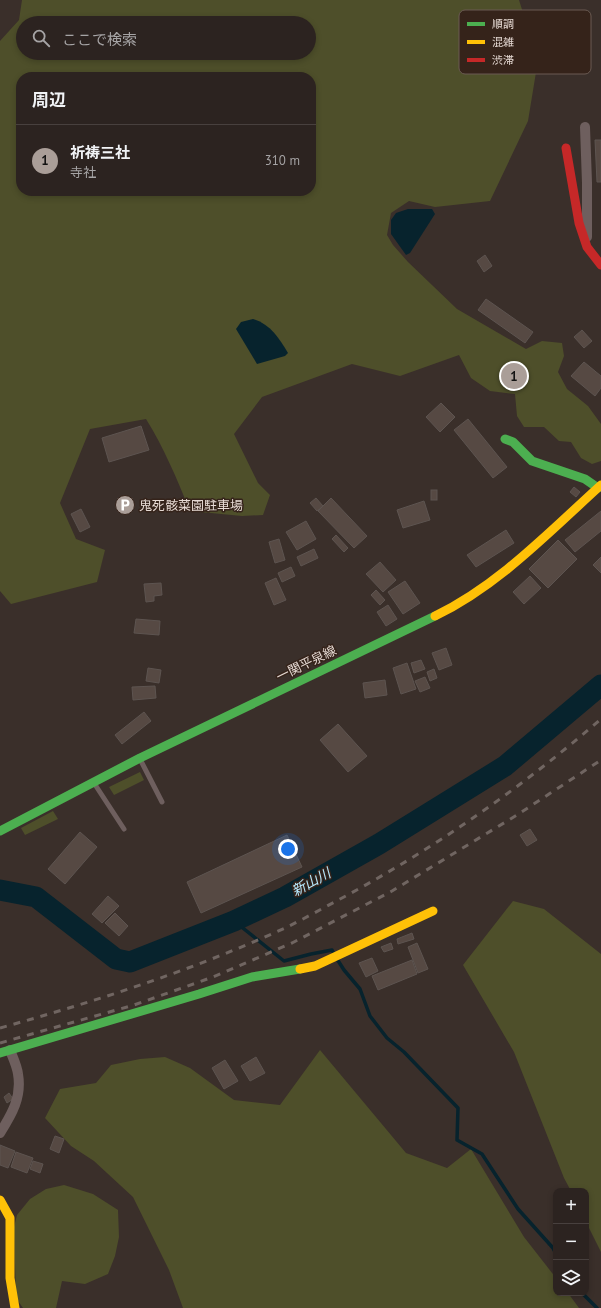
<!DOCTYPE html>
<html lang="ja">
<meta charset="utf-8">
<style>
:root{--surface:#2c2320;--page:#382f2d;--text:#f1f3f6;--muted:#a6a4a5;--line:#48403e;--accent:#aa9e98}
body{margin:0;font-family:"PT Sans","Noto Sans JP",sans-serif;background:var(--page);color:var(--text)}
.controls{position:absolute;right:12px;bottom:12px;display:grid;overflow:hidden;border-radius:8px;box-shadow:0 2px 6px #0003}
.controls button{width:36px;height:36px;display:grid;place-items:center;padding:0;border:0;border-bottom:1px solid var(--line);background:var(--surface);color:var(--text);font:20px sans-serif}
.you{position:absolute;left:288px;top:849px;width:14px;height:14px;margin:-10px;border:3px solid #fff;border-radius:50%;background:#1a73e8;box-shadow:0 0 0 6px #1a73e833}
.badge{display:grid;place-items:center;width:26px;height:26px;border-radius:50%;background:var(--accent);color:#111;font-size:13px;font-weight:700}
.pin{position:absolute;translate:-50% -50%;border:2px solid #fff;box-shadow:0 1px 4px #0006}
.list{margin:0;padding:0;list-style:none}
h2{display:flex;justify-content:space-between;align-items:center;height:52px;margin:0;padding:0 16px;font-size:17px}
h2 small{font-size:13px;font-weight:400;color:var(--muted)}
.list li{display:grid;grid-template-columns:26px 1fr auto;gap:12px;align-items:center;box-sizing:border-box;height:72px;padding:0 16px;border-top:1px solid var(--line)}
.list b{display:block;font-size:15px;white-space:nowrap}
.list p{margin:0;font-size:13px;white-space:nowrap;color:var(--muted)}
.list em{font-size:13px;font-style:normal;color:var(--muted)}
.icon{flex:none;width:22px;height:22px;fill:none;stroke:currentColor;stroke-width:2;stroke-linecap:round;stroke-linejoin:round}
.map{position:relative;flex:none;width:601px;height:1308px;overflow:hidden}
.search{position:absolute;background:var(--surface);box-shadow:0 2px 6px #0003;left:16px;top:16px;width:300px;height:44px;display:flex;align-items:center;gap:10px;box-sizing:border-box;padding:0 14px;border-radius:22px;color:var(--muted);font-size:15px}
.panel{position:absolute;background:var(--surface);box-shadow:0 2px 6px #0003;left:16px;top:72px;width:300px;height:124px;border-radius:16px}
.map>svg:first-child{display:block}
.green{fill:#4e4f2a;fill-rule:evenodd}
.water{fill:#07232d}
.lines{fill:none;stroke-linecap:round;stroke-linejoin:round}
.stream{stroke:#07232d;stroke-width:3.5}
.river{stroke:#07232d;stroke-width:21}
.building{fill:#564943;stroke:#5d5450}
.lane{stroke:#6e5f5e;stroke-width:5}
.street{stroke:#6e5f5e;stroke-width:10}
.fast{stroke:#4caf50;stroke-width:9}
.slow{stroke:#ffc107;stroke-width:9}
.jam{stroke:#c62828;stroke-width:9}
.rail{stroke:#706561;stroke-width:3;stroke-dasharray:7 7;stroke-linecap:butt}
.labels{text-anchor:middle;stroke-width:3;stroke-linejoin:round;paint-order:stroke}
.poi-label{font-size:13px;fill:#e6dad4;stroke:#35231a;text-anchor:start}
.street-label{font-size:13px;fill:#e6dad4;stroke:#35231a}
.water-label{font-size:14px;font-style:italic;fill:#b5e8fd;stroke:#35231a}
.key{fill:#35231a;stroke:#6a5a52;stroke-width:1}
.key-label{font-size:11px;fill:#e6dad4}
</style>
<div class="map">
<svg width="601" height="1308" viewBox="0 0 601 1308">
<rect width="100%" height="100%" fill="#3a2f2a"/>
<g class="green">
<path d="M22,0H519L538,60L528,121L490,201L435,207L409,201L391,213L387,235L393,245L408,262L457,309L526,349L542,341L562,343L564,356L558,372L567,389L588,406L601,424V461L592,464L581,458L571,442L559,441L544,427H524L517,416L515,394L490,391L471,378L459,355L400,376L352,364L262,397L234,434L258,483L270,495L263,515L242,516L190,511C177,479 164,448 146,419L90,429L60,503L76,539L105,550L97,582L11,604L0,591V41L19,20ZM23,23H309V53H23ZM21,77H311V191H21Z"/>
<polygon points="140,772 144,780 114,795 109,787"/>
<polygon points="53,811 58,819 25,835 21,828"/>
<polygon points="513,901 544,909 601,954 601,1252 586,1222 586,1191 571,1191 564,1178 514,1052 463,965"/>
<polygon points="320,1050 406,1153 447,1168 471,1149 524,1237 556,1278 556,1293 568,1293 579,1308 183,1308 169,1270 133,1197 94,1161 71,1146 45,1118 60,1089 96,1083 111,1065 140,1059 165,1057 190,1068 234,1100 280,1105"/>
<polygon points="64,1185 93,1194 118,1210 119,1237 115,1256 108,1274 85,1284 62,1281 56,1308 23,1308 16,1298 14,1227 17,1215 30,1199 46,1189"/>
</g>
<g class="water">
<polygon points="408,209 432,209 435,214 410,253 406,255 391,234 391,220 396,213"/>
<path d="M253,319C270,324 279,338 288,353L285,356L257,364L236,329L241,322Z"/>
</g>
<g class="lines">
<g class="stream">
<polyline points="234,921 284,961 311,954 332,950 334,954"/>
<polyline points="337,959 344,970 360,989 370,1016 387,1038 404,1052 458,1108 457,1140 482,1154 518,1209 553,1248 556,1254"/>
<polyline points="582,1293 597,1308"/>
</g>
<polyline class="river" points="0,890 36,897 116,959 130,962 234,921 285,897 379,844 505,766 601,685"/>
</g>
<g class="building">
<polygon points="595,140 601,140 601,182 597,182"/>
<polygon points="485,255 492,266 484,272 477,261"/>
<polygon points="486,299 533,332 525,343 478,310"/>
<polygon points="582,330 592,341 584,348 574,337"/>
<polygon points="584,362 601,376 601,388 595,396 571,376"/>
<polygon points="441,403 455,417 440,432 426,417"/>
<polygon points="468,419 507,467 493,478 454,430"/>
<polygon points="141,426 149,450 109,462 102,438"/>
<polygon points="574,487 580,492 576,497 570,492"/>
<rect x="431" y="490" width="6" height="10"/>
<polygon points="316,498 323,506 317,511 310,503"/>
<polygon points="331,498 367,536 354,548 318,511"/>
<polygon points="424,501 430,520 403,528 397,510"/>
<polygon points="81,509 90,527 80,532 71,514"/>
<polygon points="601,511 601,531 575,552 565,540"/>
<polygon points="306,521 316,539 297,550 286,532"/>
<polygon points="506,530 514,543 476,567 467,555"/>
<polygon points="336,535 348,548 344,552 332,539"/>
<polygon points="279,539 285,560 275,563 269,542"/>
<polygon points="558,540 577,559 548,588 529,569"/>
<polygon points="314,549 318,558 301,566 297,557"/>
<polygon points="601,557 601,573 593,565"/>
<polygon points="380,562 396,580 383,592 366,574"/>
<polygon points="291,567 295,576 282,582 278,573"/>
<polygon points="530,576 541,588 524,604 513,592"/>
<polygon points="276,578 286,600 274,605 265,583"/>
<polygon points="405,581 420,603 403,614 388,592"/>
<polygon points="161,583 162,595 154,596 154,601 146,602 144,584"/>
<polygon points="376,590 385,600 380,605 371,595"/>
<polygon points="388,605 397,619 386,626 377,612"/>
<polygon points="136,619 160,621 159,635 134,633"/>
<polygon points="446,648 452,665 439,670 432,653"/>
<polygon points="421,660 425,669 414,673 411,663"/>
<polygon points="407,663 416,689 401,694 393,668"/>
<polygon points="148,668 161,670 159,683 146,681"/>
<polygon points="434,669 437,678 430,681 427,672"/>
<polygon points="425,677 430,688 420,692 415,681"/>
<polygon points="385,680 387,695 365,698 363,683"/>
<polygon points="155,686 156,698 133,700 132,687"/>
<polygon points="144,712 151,721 122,744 115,735"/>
<polygon points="338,724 367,756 348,772 320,740"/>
<polygon points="530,829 537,840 527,846 520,835"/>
<polygon points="80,832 97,847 65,884 48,869"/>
<polygon points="287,835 302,867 201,913 187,882"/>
<polygon points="108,896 119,906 102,923 92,914"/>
<polygon points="115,913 128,926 119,936 105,923"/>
<polygon points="412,933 414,939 398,944 397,939"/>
<polygon points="391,943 393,949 384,952 381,947"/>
<polygon points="417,943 428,969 418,973 408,947"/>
<polygon points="372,958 378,971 366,977 359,963"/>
<polygon points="412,960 417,974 378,990 372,976"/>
<polygon points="256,1057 265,1073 250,1081 241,1066"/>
<polygon points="225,1060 238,1081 224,1089 212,1068"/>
<polygon points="9,1093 13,1099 7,1103 4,1097"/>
<polygon points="55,1136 64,1139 59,1153 50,1149"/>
<polygon points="0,1145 15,1151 8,1168 0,1165"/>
<polygon points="16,1152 33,1158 27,1173 11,1167"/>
<polygon points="33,1161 43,1164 40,1173 30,1169"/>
</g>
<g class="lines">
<g class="lane">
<polyline points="140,759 162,802"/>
<polyline points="94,783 124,829"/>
</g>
<g class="street">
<polyline points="585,127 587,183 587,237"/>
<path d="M0,1133C12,1114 22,1097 18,1074C17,1066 13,1058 10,1050"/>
</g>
<g class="fast">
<polyline points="505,439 513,442 532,461 585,479 598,488"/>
<polyline points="0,831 140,758 435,616"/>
<polyline points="0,1053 199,994 252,977 300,969"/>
</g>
<g class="slow">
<path d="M435,616C499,585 549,532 601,485"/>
<polyline points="300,969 315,966 433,911"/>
<polyline points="0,1200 10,1218 10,1278 15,1308"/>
</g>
<polyline class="jam" points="566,148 579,223 587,247 601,265"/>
<g class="rail">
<path d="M0,1028C97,1001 193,970 285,928C304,919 323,908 342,898C435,848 521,788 601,719"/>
<polyline points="0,1043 134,1005 213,977 292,943 392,891 517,815 601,760"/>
</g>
</g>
<defs>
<symbol id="parking-disc" viewBox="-11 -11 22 22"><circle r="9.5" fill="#aa9e98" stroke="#35231a"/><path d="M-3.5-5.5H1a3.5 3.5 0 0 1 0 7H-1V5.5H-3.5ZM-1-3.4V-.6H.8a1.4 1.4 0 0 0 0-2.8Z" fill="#fff"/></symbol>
</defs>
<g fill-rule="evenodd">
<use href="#parking-disc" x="114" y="494" width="22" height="22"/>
</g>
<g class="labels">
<g class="poi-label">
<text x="139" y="510">鬼死骸菜園駐車場</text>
</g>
<g class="street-label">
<text transform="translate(306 663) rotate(-26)" y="5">一関平泉線</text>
</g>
<g class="water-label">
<text transform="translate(311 882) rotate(-29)" y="5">新山川</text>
</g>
</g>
<rect x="459" y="10" width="132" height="64" rx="6" class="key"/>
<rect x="467" y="22" width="18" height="4" fill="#4caf50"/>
<rect x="467" y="40" width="18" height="4" fill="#ffc107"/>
<rect x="467" y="58" width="18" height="4" fill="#c62828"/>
<g class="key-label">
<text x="492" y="28">順調</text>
<text x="492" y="46">混雑</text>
<text x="492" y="64">渋滞</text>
</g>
</svg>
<div class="controls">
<button>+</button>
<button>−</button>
<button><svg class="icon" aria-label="layers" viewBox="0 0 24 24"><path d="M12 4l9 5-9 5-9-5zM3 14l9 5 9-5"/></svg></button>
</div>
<div class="you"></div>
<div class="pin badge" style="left:514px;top:376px">1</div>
<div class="search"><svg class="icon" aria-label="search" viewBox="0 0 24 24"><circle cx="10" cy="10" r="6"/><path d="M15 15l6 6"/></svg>ここで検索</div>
<section class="panel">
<h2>周辺<small></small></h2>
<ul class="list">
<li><span class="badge">1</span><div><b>祈祷三社</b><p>寺社</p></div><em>310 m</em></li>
</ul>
</section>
</div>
